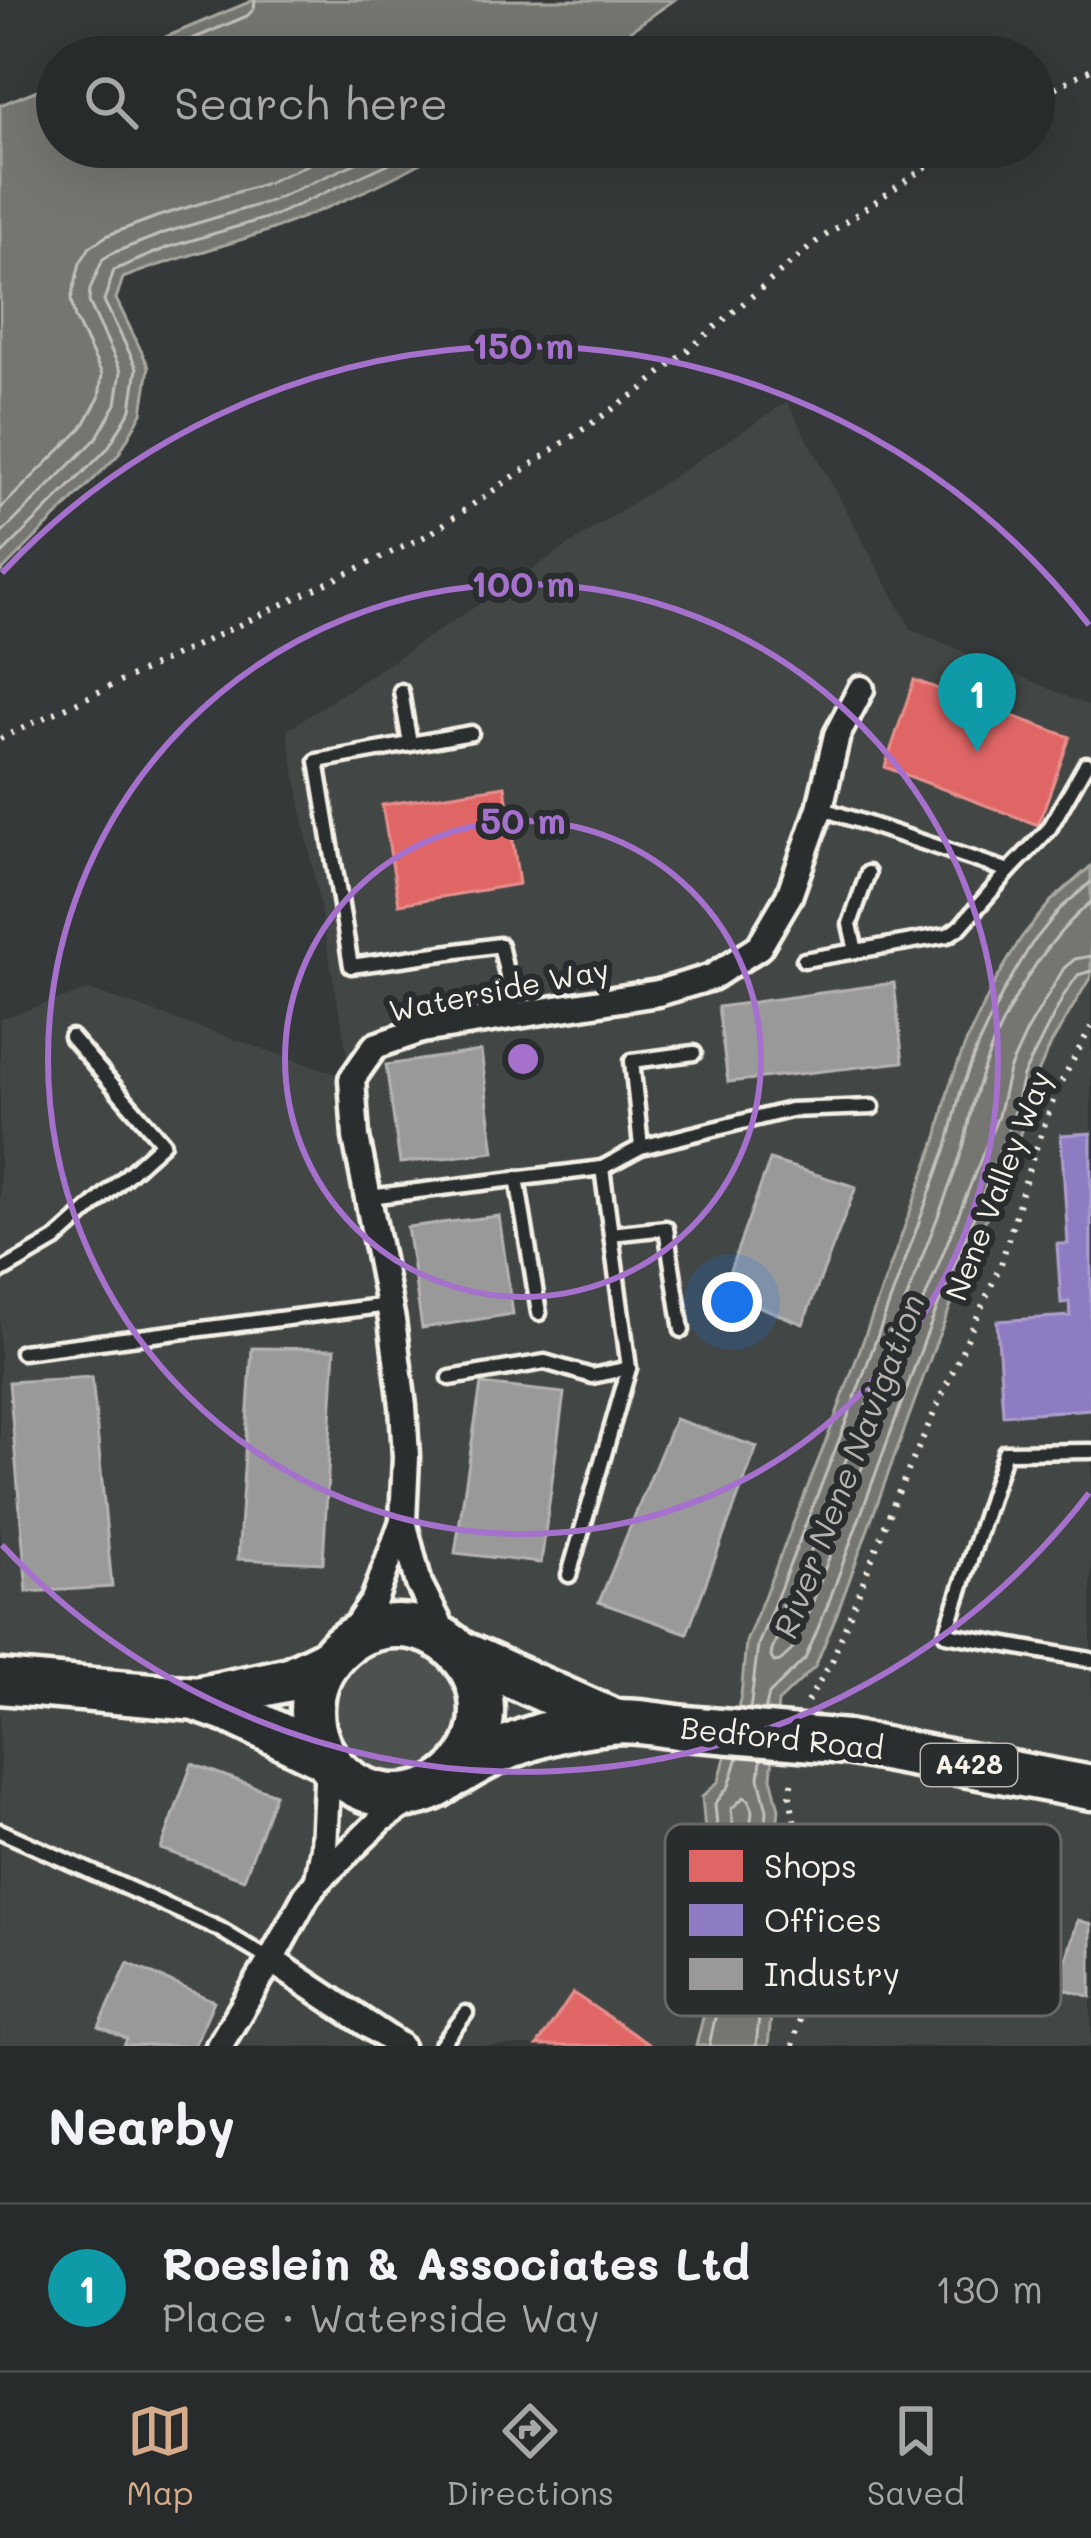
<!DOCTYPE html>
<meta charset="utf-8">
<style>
:root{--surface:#282b2b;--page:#343737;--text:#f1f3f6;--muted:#a5a7a9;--line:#444747;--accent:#d6ab8b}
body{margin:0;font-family:Mali,sans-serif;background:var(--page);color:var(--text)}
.you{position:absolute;left:732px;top:1302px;width:42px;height:42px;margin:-30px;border:9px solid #fff;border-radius:50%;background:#1a73e8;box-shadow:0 0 0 18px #1a73e833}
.badge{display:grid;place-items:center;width:78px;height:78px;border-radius:50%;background:var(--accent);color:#fff;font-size:39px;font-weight:700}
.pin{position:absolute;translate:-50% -99px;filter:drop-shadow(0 3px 6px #0008)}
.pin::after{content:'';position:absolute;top:63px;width:42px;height:36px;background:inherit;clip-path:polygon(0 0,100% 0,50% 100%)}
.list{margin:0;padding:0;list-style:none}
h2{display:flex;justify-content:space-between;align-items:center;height:156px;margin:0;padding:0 48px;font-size:51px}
h2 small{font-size:39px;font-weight:400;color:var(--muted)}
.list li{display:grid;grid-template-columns:78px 1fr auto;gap:36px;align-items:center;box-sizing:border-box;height:168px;padding:0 48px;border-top:3px solid var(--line)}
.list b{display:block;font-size:45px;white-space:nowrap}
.list p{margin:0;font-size:39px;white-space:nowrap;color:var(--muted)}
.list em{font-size:39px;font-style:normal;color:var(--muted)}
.icon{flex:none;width:66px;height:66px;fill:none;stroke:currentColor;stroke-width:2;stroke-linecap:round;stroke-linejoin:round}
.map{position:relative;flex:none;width:1091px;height:2046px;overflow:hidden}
.search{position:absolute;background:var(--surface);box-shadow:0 12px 48px #0002;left:36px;right:36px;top:36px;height:132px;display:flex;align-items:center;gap:30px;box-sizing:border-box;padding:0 42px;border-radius:66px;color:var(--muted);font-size:45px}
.sheet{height:324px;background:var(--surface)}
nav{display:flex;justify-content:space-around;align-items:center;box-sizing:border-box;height:168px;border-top:3px solid var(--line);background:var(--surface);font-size:33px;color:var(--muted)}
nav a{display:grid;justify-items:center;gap:6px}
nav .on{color:var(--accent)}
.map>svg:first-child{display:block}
.built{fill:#434645}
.green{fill:#4e514f;stroke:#a1a19c;stroke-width:3}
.water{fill:#757572;stroke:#a8a7a1;stroke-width:3}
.shops{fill:#e06666;stroke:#e6908d;stroke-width:3}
.offices{fill:#8e7cc3;stroke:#ad9fce;stroke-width:3}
.industry{fill:#999;stroke:#b4b3b1;stroke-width:3}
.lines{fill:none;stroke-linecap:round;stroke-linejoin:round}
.shore{stroke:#c1bfb9;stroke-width:3}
.service-casing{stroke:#f4f1e8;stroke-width:21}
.minor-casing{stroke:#f4f1e8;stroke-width:33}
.trunk-casing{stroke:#f4f1e8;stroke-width:51}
.path{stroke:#f4f1e8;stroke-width:6;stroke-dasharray:3 9;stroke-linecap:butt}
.service{stroke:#2a2d2e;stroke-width:12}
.minor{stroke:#2a2d2e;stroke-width:24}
.trunk{stroke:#2a2d2e;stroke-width:42}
.trunk-bridge-casing{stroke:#f4f1e8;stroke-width:51;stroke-linecap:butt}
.trunk-bridge{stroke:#2a2d2e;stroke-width:42}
.ring{fill:none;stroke:#a571cd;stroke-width:6}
.labels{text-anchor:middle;stroke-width:12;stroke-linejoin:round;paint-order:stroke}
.shield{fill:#2a2d2e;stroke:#b7b6b0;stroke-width:3}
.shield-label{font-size:27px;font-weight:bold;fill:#f4f1e8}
.street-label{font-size:30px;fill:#f4f1e8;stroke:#2a2d2e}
.water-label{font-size:33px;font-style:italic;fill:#b4b3ad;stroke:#2a2d2e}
.key{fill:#2a2d2e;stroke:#676866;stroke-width:3}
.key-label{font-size:33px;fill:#f4f1e8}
.centre{fill:#a571cd;stroke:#2a2d2e;stroke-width:6}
.ring-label{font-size:36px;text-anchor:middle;font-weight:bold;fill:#a571cd;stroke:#2a2d2e;stroke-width:12;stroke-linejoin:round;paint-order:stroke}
</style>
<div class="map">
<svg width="1091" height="2046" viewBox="0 0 1091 2046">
<rect width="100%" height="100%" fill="#363939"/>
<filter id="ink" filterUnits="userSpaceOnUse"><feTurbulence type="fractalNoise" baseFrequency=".00833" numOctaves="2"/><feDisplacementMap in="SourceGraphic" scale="24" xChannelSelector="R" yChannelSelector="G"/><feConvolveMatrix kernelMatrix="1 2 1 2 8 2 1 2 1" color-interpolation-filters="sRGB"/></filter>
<g filter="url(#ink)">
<polygon class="built" points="787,402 911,629 1091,707 1091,2046 0,2046 0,1019 89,990 352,1079 287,730"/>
<circle class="green" cx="398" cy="1711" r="64"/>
<g class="water">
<polygon points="254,0 674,0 593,57 118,57"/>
<path d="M57,82V147H449C399,177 336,205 281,226C229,246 175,257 123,278L116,299L149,367L142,413L118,455L0,573V105Z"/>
<polygon points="1091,866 1091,976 1051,1044 1034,1081 1024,1124 937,1340 838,1611 815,1667 778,1702 771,1777 779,1809 774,1860 783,1897 768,2046 696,2046 709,1993 714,1931 702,1797 719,1781 741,1696 746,1642 832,1426 937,1138 949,1087 967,1040 994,984 1021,938 1051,901"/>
</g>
<g class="shops">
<polygon points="914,680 1070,737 1038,825 885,767"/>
<polygon points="505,786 519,884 399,904 382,805"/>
<polygon points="573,1993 651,2046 537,2046"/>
</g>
<polygon class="offices" points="1091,1133 1091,1409 1003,1415 997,1321 1070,1316 1069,1302 1061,1303 1057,1244 1068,1244 1061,1135"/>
<g class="industry">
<polygon points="894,983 903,1062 728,1082 718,1007"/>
<polygon points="481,1051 494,1152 400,1163 386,1065"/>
<polygon points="770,1160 856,1187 803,1324 722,1292"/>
<polygon points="499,1216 513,1314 422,1328 407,1227"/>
<polygon points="252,1348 335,1349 323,1563 238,1559"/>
<polygon points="92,1377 112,1587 27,1592 9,1382"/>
<polygon points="481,1384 564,1393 541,1563 455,1553"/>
<polygon points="675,1419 757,1447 687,1633 599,1602"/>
<polygon points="192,1764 275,1794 244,1879 161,1849"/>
<polygon points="1078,1920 1091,1924 1091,1997 1058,1987"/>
<polygon points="128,1963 214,2001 194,2046 124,2046 127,2039 99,2027"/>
</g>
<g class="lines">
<g class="shore">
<polyline points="150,57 247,16 254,9 255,0"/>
<polyline points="0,509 82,428 99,398 102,374 75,318 71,300 80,263 90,247 108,235 159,216 264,184 347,147"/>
<polyline points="0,535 96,439 116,404 121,371 89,302 90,289 103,259 113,253 164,233 271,201 392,147"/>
<polyline points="0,556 108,448 131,409 137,368 104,301 114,270 169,247 276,215 425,147"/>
<path d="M1091,902C1035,950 996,1024 975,1095C970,1112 968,1130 963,1148C949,1191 931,1233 915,1276C869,1401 821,1526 772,1650L771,1657L774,1662L780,1661L792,1650L813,1601L912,1331L998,1116L1009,1070L1027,1031L1064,968L1075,959L1091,956"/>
<polyline points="750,1710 758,1645 843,1430 948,1143 961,1090 978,1045 1004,990 1031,945 1060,909 1091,882"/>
<polyline points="765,1711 769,1694 805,1659 827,1607 926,1336 1012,1121 1023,1076 1064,995 1078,975 1091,971"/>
<polygon points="744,1797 749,1800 752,1811 748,1854 741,1859 736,1854 731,1809"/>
<polygon points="744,1869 750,1873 756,1900 753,1932 747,1937 741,1931 738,1875"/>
<polyline points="709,2046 720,1995 726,1931 715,1804 729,1786 738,1757"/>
<polyline points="756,2046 771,1899 763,1861 767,1810 759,1778 761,1759"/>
</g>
<defs>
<g id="service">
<polyline points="401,691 410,744"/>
<polyline points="471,733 317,761 351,966 500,945 516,1015"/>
<polyline points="820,808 1009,871 1049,829 1086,764"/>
<polyline points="856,951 850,924 868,873"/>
<polyline points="804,960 948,935 960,927 1009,871"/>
<polyline points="641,1147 790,1110 872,1107"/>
<polyline points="602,1168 641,1147 632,1061 694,1053"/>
<polyline points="517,1178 539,1313"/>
<polyline points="369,1197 602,1168 629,1368 592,1376 545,1362 450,1378"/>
<polyline points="611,1234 666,1228 682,1330"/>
<polyline points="0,1272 55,1240 163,1143 71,1037"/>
<polyline points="22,1352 388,1305"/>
<polyline points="1091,1451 1005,1452 946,1634 1091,1660"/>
<polyline points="569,1575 629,1368"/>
<polyline points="0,1831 219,1929 270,1960"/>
<polyline points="441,2046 466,2013"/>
</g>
<g id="minor">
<polyline points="449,1643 419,1584 403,1521 406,1457 403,1406 392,1320 356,1137 352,1079 375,1046 422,1030 658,993 712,977 759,947 789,896 820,808 837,735 861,689"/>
<polyline points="343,1645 374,1600 402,1524"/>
<polyline points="318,1879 324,1848 328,1761"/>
<polyline points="271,1960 400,2046"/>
<polyline points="219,2046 271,1960 306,1896 318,1881 382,1819 421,1793"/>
</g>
<g id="trunk">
<circle cx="397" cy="1711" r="85"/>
<polyline points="459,1652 613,1721"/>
<polyline points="0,1682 197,1699 290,1679 329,1660"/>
<polyline points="198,1700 234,1713 325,1757"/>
<polyline points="847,1742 1091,1788"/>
<path d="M457,1774C503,1745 554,1727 609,1722C633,1719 660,1725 685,1728"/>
</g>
</defs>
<use href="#service" class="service-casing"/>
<use href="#minor" class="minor-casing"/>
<use href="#trunk" class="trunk-casing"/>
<g class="path">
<polyline points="1034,99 1091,69"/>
<polyline points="0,739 428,535 642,389 816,242 955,147"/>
<polyline points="807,1702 832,1661 895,1500 1001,1264 1029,1168 1057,1090 1091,1027"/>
<polyline points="793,2046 810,1978 808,1901 790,1795 794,1774"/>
</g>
<use href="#service" class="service"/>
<use href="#minor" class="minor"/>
<use href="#trunk" class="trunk"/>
<defs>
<polyline id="trunk-bridge" points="685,1728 847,1742"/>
</defs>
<use href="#trunk-bridge" class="trunk-bridge-casing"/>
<use href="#trunk-bridge" class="trunk-bridge"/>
</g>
</g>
<g class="ring">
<circle cx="523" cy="1059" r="238"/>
<circle cx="523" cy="1059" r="475"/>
<path d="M1089 1493A713 713 0 0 1 2 1545M2 573A713 713 0 0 1 1089 625"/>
</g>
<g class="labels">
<rect class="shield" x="921" y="1744" width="96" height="42" rx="9"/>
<g class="shield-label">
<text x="969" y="1774">A428</text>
</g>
<g class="street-label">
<text transform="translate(499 991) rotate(-11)" y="10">Waterside Way</text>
<text transform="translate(999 1186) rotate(-69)" y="10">Nene Valley Way</text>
<text transform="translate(782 1739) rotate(6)" y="10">Bedford Road</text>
</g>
<g class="water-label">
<text transform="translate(849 1466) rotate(-69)" y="12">River Nene Navigation</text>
</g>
</g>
<rect x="665" y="1824" width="396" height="192" rx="18" class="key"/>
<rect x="689" y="1850" width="54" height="32" fill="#e06666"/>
<rect x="689" y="1904" width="54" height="32" fill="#8e7cc3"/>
<rect x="689" y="1958" width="54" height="32" fill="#999"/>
<g class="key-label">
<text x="764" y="1878">Shops</text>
<text x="764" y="1932">Offices</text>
<text x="764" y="1986">Industry</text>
</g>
<circle cx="523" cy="1059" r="18" class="centre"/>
<g class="ring-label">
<text x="523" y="359">150 m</text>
<text x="523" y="597">100 m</text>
<text x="523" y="834">50 m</text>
</g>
</svg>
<div class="you"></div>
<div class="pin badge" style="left:977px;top:752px;background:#0f9aa8">1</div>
<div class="search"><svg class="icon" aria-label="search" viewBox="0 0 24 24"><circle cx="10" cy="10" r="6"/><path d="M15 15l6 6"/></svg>Search here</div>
</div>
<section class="sheet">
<h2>Nearby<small></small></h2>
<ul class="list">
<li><span class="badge" style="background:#0f9aa8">1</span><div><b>Roeslein &amp; Associates Ltd</b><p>Place · Waterside Way</p></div><em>130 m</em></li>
</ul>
</section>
<nav>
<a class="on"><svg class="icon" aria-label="map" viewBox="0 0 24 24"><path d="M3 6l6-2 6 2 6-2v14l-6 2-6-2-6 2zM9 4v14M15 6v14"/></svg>Map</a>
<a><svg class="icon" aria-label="directions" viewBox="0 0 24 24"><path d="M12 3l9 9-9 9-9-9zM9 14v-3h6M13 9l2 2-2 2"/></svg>Directions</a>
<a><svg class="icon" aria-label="saved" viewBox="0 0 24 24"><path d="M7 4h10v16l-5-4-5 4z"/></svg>Saved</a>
</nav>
